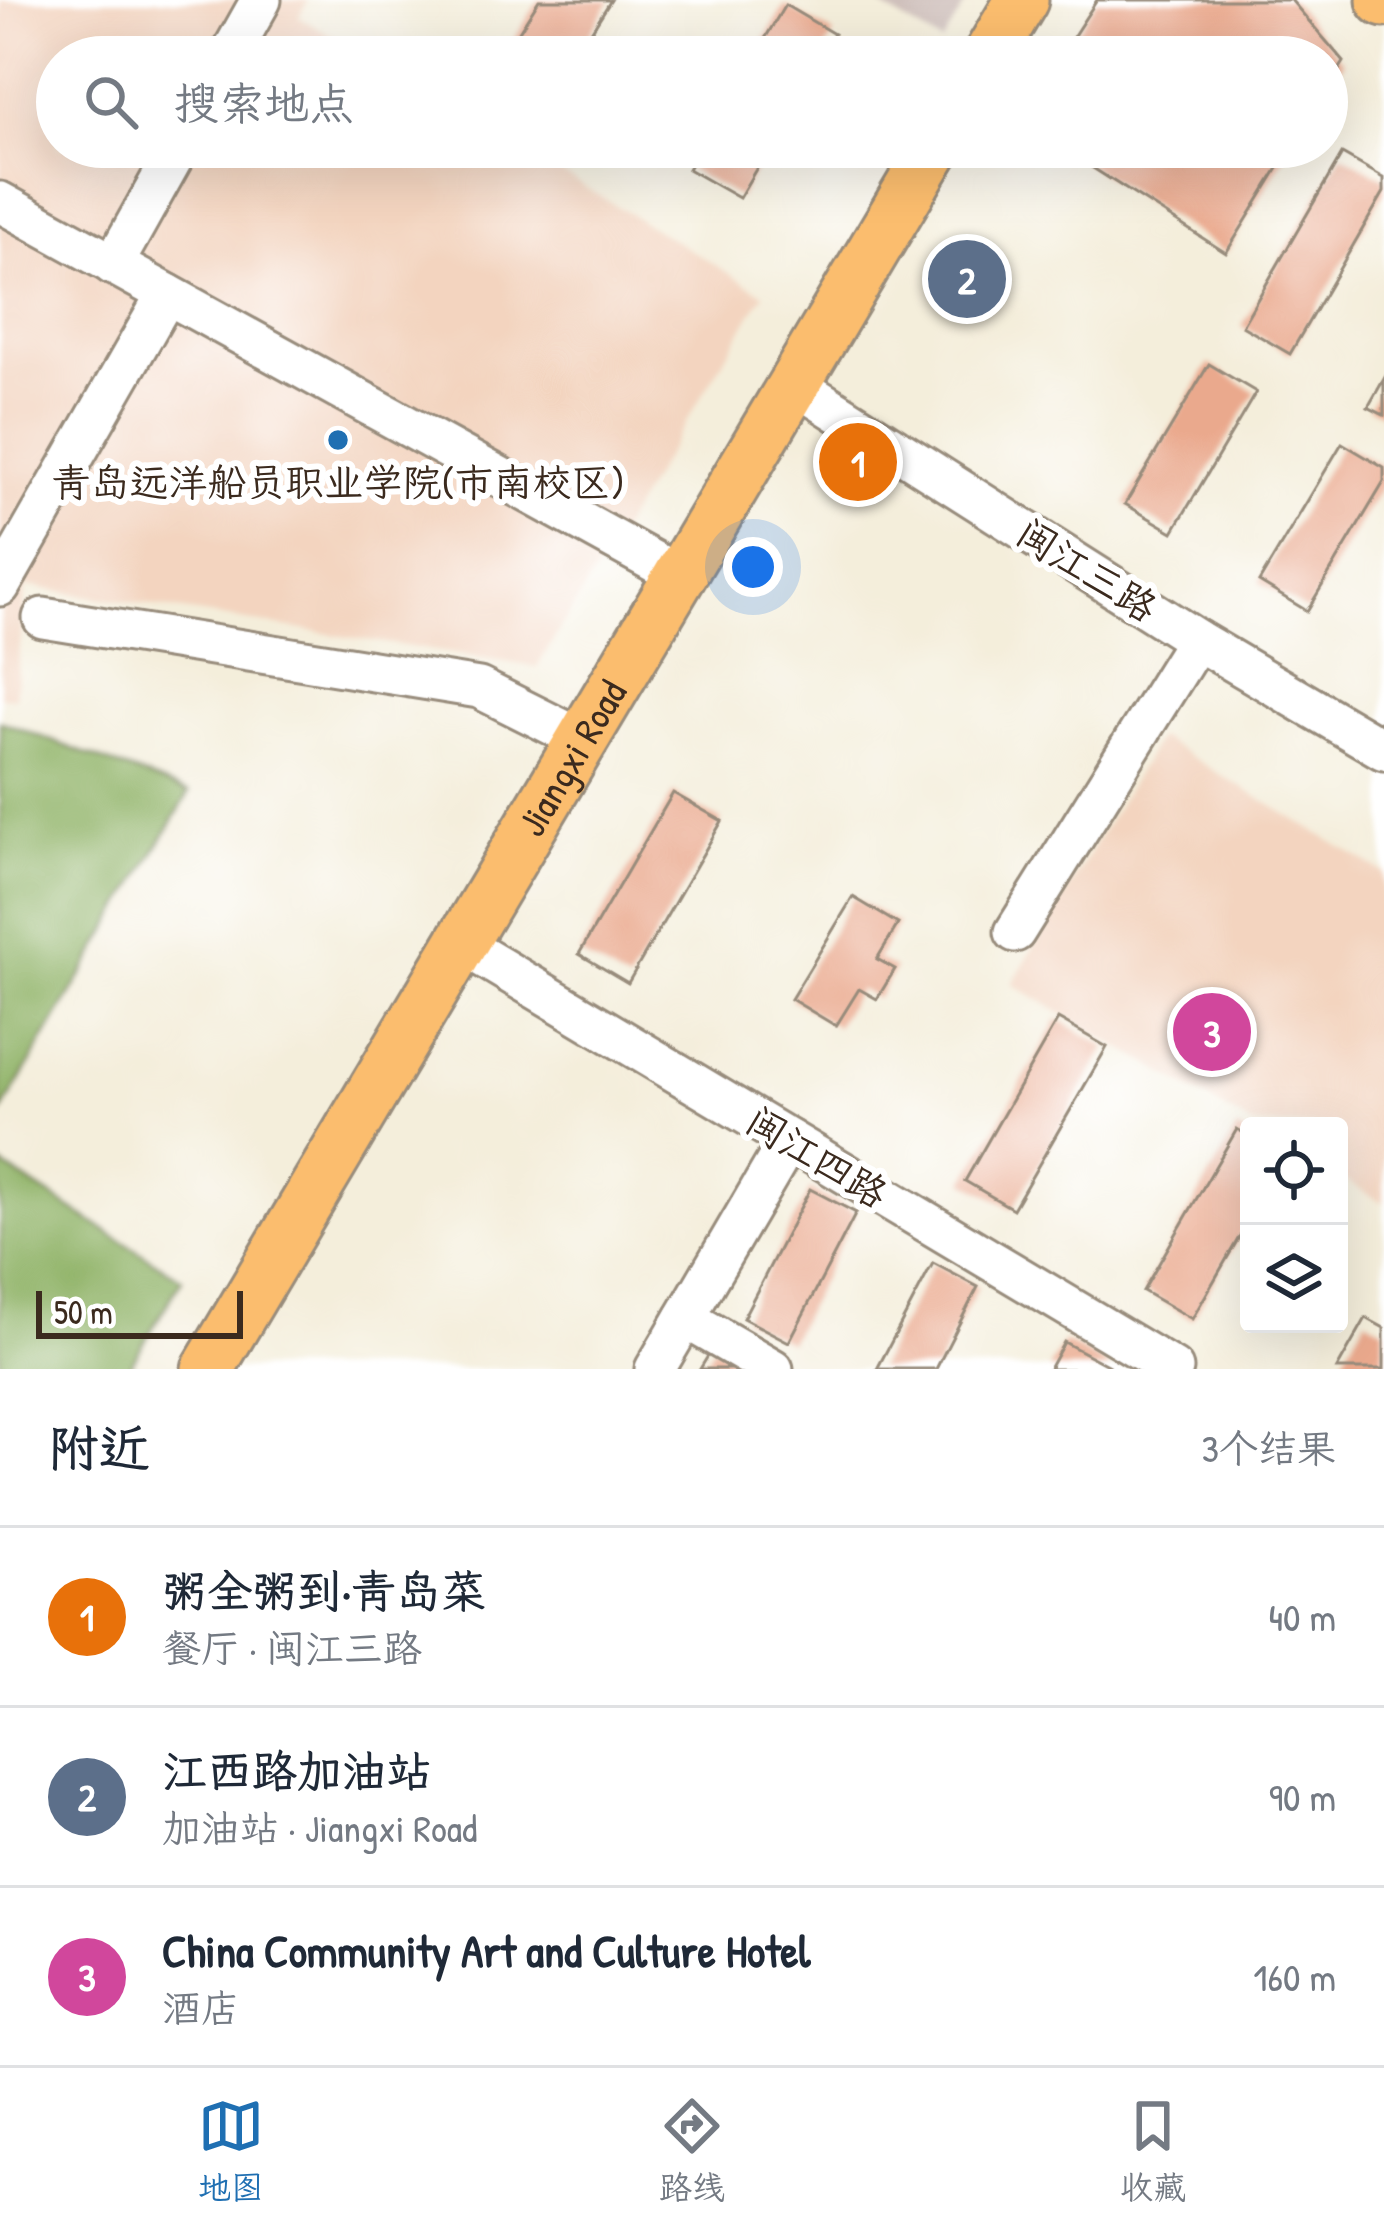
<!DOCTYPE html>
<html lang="zh">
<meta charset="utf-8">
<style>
:root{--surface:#fff;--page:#f2f2f3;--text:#1f2937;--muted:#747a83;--line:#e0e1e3;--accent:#1f6fb2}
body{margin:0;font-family:"Patrick Hand","LXGW WenKai TC",sans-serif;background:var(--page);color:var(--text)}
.controls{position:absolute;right:36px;bottom:36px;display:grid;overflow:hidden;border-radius:12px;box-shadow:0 12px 48px #0002}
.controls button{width:108px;height:108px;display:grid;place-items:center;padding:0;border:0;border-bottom:3px solid var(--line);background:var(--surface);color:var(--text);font:60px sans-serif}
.scale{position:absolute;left:36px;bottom:30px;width:207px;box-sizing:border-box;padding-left:12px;border:6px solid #3b2a1e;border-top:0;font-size:33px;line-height:42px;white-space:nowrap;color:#3b2a1e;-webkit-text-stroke:9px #fff;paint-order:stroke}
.you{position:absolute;left:753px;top:567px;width:42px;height:42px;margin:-30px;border:9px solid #fff;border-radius:50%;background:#1a73e8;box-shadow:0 0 0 18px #1a73e833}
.badge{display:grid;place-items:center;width:78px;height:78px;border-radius:50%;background:var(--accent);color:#fff;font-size:39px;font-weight:700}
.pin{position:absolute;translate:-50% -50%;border:6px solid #fff;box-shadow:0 3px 12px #0006}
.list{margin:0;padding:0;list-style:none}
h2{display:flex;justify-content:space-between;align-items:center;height:156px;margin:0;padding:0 48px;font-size:51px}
h2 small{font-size:39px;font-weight:400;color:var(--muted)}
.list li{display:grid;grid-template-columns:78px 1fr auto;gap:36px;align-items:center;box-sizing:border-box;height:180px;padding:0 48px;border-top:3px solid var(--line)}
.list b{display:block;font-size:45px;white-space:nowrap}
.list p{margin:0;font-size:39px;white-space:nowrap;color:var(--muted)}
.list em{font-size:39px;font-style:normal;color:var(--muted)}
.icon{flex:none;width:66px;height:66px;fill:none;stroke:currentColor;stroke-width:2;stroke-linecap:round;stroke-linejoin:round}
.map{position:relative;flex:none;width:1384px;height:1369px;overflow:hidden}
.search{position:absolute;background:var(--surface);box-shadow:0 12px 48px #0002;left:36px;right:36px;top:36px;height:132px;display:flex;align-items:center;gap:30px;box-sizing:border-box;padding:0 42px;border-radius:66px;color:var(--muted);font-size:45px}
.sheet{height:696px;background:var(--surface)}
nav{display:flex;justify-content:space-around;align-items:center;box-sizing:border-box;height:168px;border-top:3px solid var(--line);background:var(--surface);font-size:33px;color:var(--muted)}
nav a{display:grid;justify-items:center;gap:6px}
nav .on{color:var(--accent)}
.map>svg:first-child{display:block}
.built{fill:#f3d4bf}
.industrial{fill:#cfc0bb}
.forest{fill:#8fb266;stroke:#656e42;stroke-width:3}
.building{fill:#eaa98d}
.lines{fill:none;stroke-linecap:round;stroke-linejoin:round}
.minor-casing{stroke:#988c7c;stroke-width:45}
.major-casing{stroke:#988c7c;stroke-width:57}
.minor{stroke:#fff;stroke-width:39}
.major{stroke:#fbbd6e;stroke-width:51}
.poi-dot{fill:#1f6fb2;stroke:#fff;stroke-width:4.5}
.labels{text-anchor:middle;stroke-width:12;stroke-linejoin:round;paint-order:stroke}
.poi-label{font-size:39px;fill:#3b2a1e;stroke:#fff}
.street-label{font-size:39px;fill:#3b2a1e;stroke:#fff}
</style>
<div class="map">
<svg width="1384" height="1369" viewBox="0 0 1384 1369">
<rect width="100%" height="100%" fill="#fff"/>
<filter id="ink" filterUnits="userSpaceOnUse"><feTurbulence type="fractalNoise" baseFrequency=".00833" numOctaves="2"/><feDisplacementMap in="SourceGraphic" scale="24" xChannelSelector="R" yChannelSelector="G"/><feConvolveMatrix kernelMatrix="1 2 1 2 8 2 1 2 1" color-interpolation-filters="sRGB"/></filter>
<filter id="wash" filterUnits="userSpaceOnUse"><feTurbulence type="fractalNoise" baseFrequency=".004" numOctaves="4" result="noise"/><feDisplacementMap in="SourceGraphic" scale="48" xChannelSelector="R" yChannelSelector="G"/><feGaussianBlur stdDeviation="2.7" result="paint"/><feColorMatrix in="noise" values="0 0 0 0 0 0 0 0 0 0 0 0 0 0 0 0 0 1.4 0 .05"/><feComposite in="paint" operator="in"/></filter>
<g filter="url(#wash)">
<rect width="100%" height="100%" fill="#f4eedb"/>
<g class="built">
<polygon points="0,0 308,0 299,17 367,57 57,57 57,147 518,147 764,294 537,667 26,586 15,697 0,697"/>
<polygon points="1158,737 1384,873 1384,1203 1339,1177 1339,1126 1253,1126 1012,984"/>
</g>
<polygon class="industrial" points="870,0 968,0 942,43"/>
<g class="forest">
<polygon points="0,721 189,793 0,1115"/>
<polygon points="0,1164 182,1279 128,1369 0,1369"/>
</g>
<g id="blocks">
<g class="building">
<polygon points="539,0 611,0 575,57 503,57"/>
<polygon points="1097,0 1291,0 1344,62 1327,89 1327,57 1060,57"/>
<polygon points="785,5 834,34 821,57 754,57"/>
<polygon points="701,147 769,147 739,198 688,169"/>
<polygon points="1060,147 1291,147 1226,253"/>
<polygon points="1342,154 1384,178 1384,192 1290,354 1242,326"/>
<polygon points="1209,364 1256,392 1173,532 1125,504"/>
<polygon points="1384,379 1384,415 1368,407"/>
<polygon points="1342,443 1384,468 1384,482 1307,611 1259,582"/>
<polygon points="673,793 722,821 628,983 579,954"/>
<polygon points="853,897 898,924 877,959 895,969 877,999 859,989 836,1026 791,999"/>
<polygon points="1058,1019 1107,1047 1013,1209 965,1181"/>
<polygon points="1237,1129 1249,1136 1249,1220 1192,1319 1143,1291"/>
<polygon points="810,1189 856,1213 789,1342 743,1318"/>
<polygon points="933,1263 978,1287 936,1369 877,1369"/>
<polygon points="1366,1318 1384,1328 1384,1369 1337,1369"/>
<polygon points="1064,1342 1109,1366 1108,1369 1049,1369"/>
<polygon points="714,1346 751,1369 700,1369"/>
</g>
</g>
</g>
<g filter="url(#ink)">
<use href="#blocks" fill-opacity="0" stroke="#988c7c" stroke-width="3"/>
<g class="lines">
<defs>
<g id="minor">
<polyline points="229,57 261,0"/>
<polyline points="0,202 680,576"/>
<polyline points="113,265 179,147"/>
<polyline points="794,384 1197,640 1384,750"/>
<polyline points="0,586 167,294"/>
<polyline points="43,618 479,688 583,740"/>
<polyline points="1015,932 1197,640"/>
<polyline points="461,944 1173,1369"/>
<polyline points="685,1318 773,1369"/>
<polyline points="655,1369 789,1140"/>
</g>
<g id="major">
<polyline points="1383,0 1384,1"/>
<polyline points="988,57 1022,0"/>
<path id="s1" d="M208,1369L935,147"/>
</g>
</defs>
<use href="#minor" class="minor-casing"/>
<use href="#major" class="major-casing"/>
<use href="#minor" class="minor"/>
<use href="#major" class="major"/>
</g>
</g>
<circle class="poi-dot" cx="338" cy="440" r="12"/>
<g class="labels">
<g class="poi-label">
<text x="338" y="496">青岛远洋船员职业学院(市南校区)</text>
</g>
<g class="street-label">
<text transform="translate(1087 570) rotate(32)" y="14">闽江三路</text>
<text dy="14" stroke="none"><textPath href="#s1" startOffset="711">Jiangxi Road</textPath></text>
<text transform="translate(817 1157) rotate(31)" y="14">闽江四路</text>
</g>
</g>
</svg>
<div class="controls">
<button><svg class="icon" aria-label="locate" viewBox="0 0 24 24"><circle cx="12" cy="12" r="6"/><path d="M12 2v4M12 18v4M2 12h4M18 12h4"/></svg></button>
<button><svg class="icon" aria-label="layers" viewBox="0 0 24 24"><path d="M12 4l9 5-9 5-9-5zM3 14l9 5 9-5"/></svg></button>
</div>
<div class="scale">50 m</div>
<div class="you"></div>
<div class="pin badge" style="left:858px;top:462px;background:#e8710a">1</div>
<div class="pin badge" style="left:967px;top:279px;background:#5c6f8a">2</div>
<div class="pin badge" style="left:1212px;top:1032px;background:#d1479c">3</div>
<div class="search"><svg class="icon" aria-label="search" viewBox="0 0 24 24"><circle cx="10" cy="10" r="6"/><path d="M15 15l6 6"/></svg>搜索地点</div>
</div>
<section class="sheet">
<h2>附近<small>3个结果</small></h2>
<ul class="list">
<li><span class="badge" style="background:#e8710a">1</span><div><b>粥全粥到·青岛菜</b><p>餐厅 · 闽江三路</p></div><em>40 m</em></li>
<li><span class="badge" style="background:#5c6f8a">2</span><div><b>江西路加油站</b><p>加油站 · Jiangxi Road</p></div><em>90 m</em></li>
<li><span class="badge" style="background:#d1479c">3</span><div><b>China Community Art and Culture Hotel</b><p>酒店</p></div><em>160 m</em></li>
</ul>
</section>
<nav>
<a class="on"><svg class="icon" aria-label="map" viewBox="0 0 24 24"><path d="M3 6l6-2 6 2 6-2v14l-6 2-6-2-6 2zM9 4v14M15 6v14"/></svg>地图</a>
<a><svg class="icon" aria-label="directions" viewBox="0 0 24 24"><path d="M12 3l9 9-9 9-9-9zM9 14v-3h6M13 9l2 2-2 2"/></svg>路线</a>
<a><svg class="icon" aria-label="saved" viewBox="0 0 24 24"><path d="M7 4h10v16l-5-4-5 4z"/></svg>收藏</a>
</nav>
